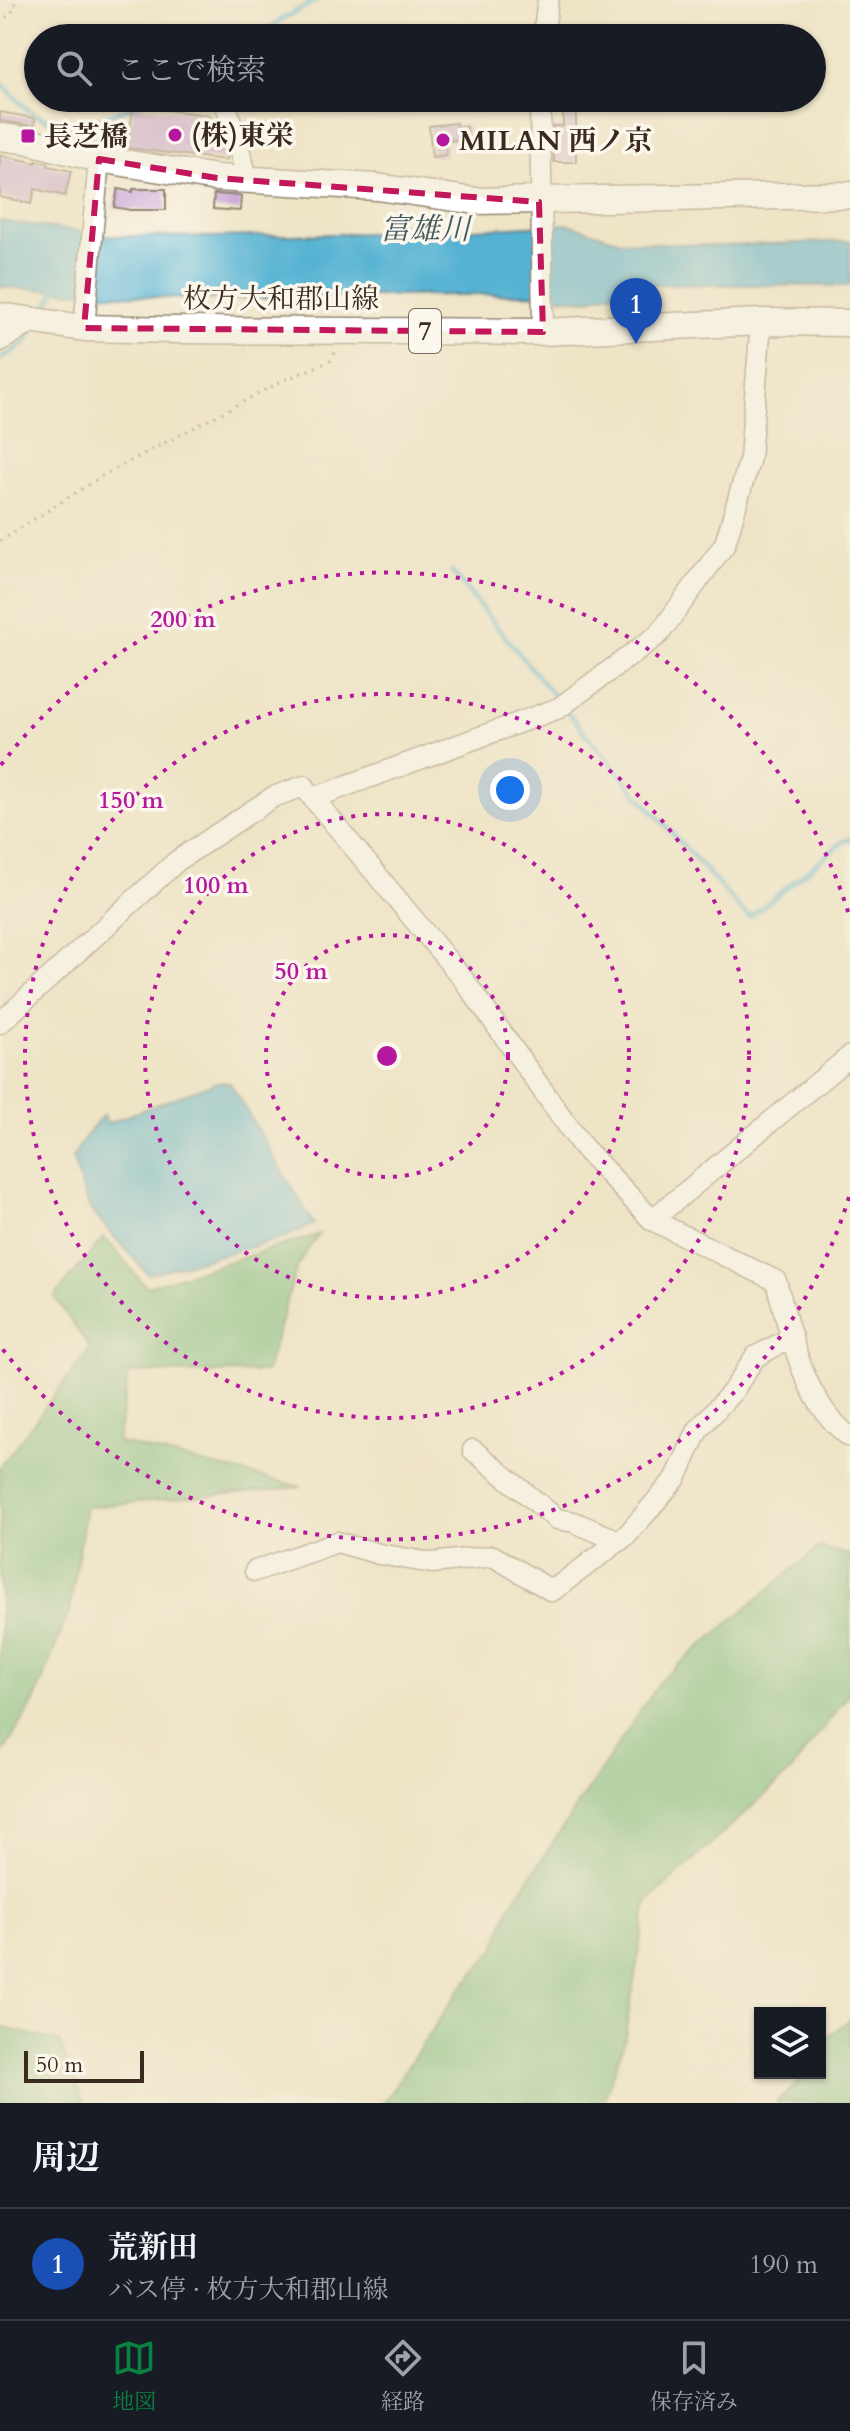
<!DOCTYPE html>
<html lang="ja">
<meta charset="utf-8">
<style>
:root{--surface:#171b24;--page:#242831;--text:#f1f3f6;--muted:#9ea1a6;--line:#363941;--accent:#0b8043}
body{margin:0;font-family:Cardo,"Noto Serif JP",serif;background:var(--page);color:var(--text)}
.controls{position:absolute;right:24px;bottom:24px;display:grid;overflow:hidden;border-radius:0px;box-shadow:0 2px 6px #0004}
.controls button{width:72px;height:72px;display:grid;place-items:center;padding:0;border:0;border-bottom:2px solid var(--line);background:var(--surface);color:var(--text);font:40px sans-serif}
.scale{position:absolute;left:24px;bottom:20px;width:120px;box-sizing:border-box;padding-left:8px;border:4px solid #3b2a1e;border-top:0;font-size:22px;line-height:28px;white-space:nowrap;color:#3b2a1e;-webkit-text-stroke:6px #fbf7ec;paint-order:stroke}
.you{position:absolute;left:510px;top:790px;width:28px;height:28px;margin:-20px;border:6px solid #fff;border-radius:50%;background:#1a73e8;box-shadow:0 0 0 12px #1a73e833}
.badge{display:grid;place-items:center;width:52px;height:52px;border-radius:50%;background:var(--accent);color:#fff;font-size:26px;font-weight:700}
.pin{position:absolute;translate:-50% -66px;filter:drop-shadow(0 2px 4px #0008)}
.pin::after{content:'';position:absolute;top:42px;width:28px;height:24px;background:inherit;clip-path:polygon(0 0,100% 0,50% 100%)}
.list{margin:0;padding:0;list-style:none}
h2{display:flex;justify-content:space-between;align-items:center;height:104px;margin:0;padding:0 32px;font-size:34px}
h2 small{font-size:26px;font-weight:400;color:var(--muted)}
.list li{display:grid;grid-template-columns:52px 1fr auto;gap:24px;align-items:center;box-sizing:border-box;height:112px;padding:0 32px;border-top:2px solid var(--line)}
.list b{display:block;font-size:30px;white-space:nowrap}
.list p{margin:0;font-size:26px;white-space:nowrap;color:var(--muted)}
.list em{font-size:26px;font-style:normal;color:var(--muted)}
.icon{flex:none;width:44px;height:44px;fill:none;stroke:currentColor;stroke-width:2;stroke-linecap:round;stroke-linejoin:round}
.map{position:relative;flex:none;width:850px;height:2103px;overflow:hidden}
.search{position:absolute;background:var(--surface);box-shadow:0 2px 6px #0004;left:24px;right:24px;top:24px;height:88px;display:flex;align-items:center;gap:20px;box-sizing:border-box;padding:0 28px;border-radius:44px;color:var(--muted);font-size:30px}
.sheet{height:216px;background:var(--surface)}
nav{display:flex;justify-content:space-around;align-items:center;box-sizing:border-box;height:112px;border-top:2px solid var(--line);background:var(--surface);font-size:22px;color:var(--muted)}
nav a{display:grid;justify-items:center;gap:4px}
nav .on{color:var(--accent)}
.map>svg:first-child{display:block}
.forest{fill:#77bc81;stroke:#597350;stroke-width:2}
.water{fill:#55b2d3;stroke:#486e78;stroke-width:2}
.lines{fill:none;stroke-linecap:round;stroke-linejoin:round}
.stream{stroke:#55b2d3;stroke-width:5}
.building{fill:#c59bd6}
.minor-casing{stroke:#948772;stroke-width:23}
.major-casing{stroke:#948772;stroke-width:29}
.path{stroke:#948772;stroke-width:3;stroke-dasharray:2 6;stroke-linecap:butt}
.minor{stroke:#fff;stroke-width:20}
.major{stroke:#fff;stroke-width:26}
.marked{fill:none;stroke:#c2185b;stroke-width:6;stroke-dasharray:16 10;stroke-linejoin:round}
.ring{fill:none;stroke:#b5179e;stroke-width:4;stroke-dasharray:4 8}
.poi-dot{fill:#b5179e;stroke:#fbf7ec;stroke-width:3}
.labels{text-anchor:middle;stroke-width:7;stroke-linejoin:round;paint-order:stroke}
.shield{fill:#fbf7ec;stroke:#75685c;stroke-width:2}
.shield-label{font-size:26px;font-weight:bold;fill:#3b2a1e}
.poi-label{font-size:28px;font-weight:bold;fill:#3b2a1e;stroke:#fbf7ec;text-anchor:start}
.street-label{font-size:28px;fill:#3b2a1e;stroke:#fbf7ec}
.water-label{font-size:30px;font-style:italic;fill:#445a5d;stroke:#fbf7ec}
.centre{fill:#b5179e;stroke:#fbf7ec;stroke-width:4}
.ring-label{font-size:24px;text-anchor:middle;font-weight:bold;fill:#b5179e;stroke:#fbf7ec;stroke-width:7;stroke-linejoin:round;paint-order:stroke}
</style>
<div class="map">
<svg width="850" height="2103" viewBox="0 0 850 2103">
<rect width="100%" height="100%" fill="#fbf7ec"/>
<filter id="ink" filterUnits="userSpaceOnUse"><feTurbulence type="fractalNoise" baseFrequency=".0125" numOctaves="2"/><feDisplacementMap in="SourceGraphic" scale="16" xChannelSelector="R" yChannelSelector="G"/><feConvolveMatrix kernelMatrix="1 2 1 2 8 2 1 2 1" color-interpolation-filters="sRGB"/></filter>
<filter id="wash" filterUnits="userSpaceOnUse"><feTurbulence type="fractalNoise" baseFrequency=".006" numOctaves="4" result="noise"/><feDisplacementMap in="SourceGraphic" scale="32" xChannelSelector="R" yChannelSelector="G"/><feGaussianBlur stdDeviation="1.8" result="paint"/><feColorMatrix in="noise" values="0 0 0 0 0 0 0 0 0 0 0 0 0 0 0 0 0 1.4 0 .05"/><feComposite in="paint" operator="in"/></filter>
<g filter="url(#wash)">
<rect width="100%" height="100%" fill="#eee4c6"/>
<g class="forest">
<polygon points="319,1234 297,1266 266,1372 129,1373 117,1442 302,1487 86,1507 69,1612 34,1702 0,1758 0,1467 90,1348 54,1297 104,1237 146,1287"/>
<polygon points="819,1547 850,1555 850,1693 789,1773 647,1902 624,2042 603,2103 383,2103 460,1989 494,1950 510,1907 661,1680"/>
<polygon points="850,2019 850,2103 776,2103 808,2073 820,2073 820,2044"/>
<polygon points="0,2027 59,2041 84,2103 0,2103"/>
</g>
<g class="water">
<polygon points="0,221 112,236 215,237 418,232 568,224 621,241 719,246 850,241 850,286 640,284 587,300 528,294 186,299 0,287"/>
<polygon points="217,1082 230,1083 314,1224 281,1239 148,1274 90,1210 72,1158 86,1136 103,1115 108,1123"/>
</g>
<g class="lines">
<g class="stream">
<polyline points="257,38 279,21 317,0"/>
<path d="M0,81C8,90 16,100 26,108C64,138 112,115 151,98"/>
<polyline points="43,313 58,287"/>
<polyline points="0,359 24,344 32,332"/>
<polyline points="452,572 558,701"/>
<polyline points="564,708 644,802 745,914 750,917 844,841 850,839"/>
</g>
</g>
<g id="blocks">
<g class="building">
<polygon points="133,106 208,115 220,129 220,140 223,140 226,153 226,160 128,148"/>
<polygon points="576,108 576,162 554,162 553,126 563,126 563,109"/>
<polygon points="0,112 35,118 34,126 0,121"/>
<polygon points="456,123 457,127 466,126 468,139 445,141 446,155 432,157 429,126"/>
<polygon points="61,125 95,130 93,141 60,132"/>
<polygon points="0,155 36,163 36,161 48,163 48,166 71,171 65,196 35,189 31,204 0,197"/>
<polygon points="118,189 133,192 133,189 166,189 166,210 130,210 114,207"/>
<polygon points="214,194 241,196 240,211 213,209"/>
</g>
</g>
</g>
<g filter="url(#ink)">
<use href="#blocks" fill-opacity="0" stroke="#948772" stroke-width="2"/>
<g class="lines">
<defs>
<g id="minor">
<polyline points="543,38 548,0"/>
<polyline points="224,98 248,180"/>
<polyline points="540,98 543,332"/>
<polyline points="84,328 99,159"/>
<polyline points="0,341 34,321"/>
<path d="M313,798L464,980L583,1147L652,1220L776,1281C791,1335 803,1402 850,1437"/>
<polyline points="0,1023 177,861 273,797 304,786 313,798 559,708 659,634 725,544 750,458 761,322"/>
<polyline points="652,1220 850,1056"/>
<polyline points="473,1450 557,1519 574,1522 619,1541"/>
<polyline points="255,1571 337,1542 379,1554 432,1563 493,1556 552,1591 627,1535 676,1478 698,1430 733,1391 755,1357 792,1337"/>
</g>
<g id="major">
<polyline points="0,137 25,140 99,159 217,178 377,187 476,201 850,195"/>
<polyline points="0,316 84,328 176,330 543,332 761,322 850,323"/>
</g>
</defs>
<use href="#minor" class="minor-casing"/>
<use href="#major" class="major-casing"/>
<g class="path">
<polyline points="0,23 12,12 16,0"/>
<polyline points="0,541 102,476 282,381 330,361 336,351"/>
</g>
<use href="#minor" class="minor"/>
<use href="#major" class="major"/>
</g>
</g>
<path d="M0 0H850V2103H0ZM99,159L217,178L539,202L543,332L84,328Z" fill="#eee4c6" fill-opacity=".55" fill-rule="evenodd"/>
<path class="marked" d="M99,159L217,178L539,202L543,332L84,328Z"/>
<g class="ring">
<circle cx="387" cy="1056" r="121"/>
<circle cx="387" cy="1056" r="242"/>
<circle cx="387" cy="1056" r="362"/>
<path d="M849 1197A483 483 0 0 1 1 1347M1 765A483 483 0 0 1 849 915"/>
</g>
<g class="poi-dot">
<circle cx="175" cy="135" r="8"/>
<rect x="20" y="128" width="16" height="16" rx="4"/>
<circle cx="443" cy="140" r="8"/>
</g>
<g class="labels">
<rect class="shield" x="409" y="309" width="32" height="44" rx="6"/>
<g class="shield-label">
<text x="425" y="340">7</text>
</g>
<g class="poi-label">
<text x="191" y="145">(株)東栄</text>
<text x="44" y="146">長芝橋</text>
<text x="459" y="150">MILAN 西ノ京</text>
</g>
<g class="street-label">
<text x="281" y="308">枚方大和郡山線</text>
</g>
<g class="water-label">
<text x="425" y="239">富雄川</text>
</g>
</g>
<circle cx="387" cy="1056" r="12" class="centre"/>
<g class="ring-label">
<text x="183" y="627">200 m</text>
<text x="131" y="808">150 m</text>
<text x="216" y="893">100 m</text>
<text x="301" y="979">50 m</text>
</g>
</svg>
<div class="controls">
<button><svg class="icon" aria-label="layers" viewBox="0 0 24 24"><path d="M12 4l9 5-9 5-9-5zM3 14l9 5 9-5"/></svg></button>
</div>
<div class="scale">50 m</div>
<div class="you"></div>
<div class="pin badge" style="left:636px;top:344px;background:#1a4fb4">1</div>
<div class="search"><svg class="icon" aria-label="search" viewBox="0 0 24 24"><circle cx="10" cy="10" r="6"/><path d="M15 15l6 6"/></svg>ここで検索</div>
</div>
<section class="sheet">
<h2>周辺<small></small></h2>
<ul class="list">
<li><span class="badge" style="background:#1a4fb4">1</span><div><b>荒新田</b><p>バス停 · 枚方大和郡山線</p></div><em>190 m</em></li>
</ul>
</section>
<nav>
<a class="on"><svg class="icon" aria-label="map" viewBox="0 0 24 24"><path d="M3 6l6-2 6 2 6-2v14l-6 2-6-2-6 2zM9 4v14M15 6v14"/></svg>地図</a>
<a><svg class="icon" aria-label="directions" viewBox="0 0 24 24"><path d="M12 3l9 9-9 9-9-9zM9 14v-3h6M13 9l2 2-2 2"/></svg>経路</a>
<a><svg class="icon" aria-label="saved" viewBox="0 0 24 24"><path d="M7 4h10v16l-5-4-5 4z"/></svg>保存済み</a>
</nav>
